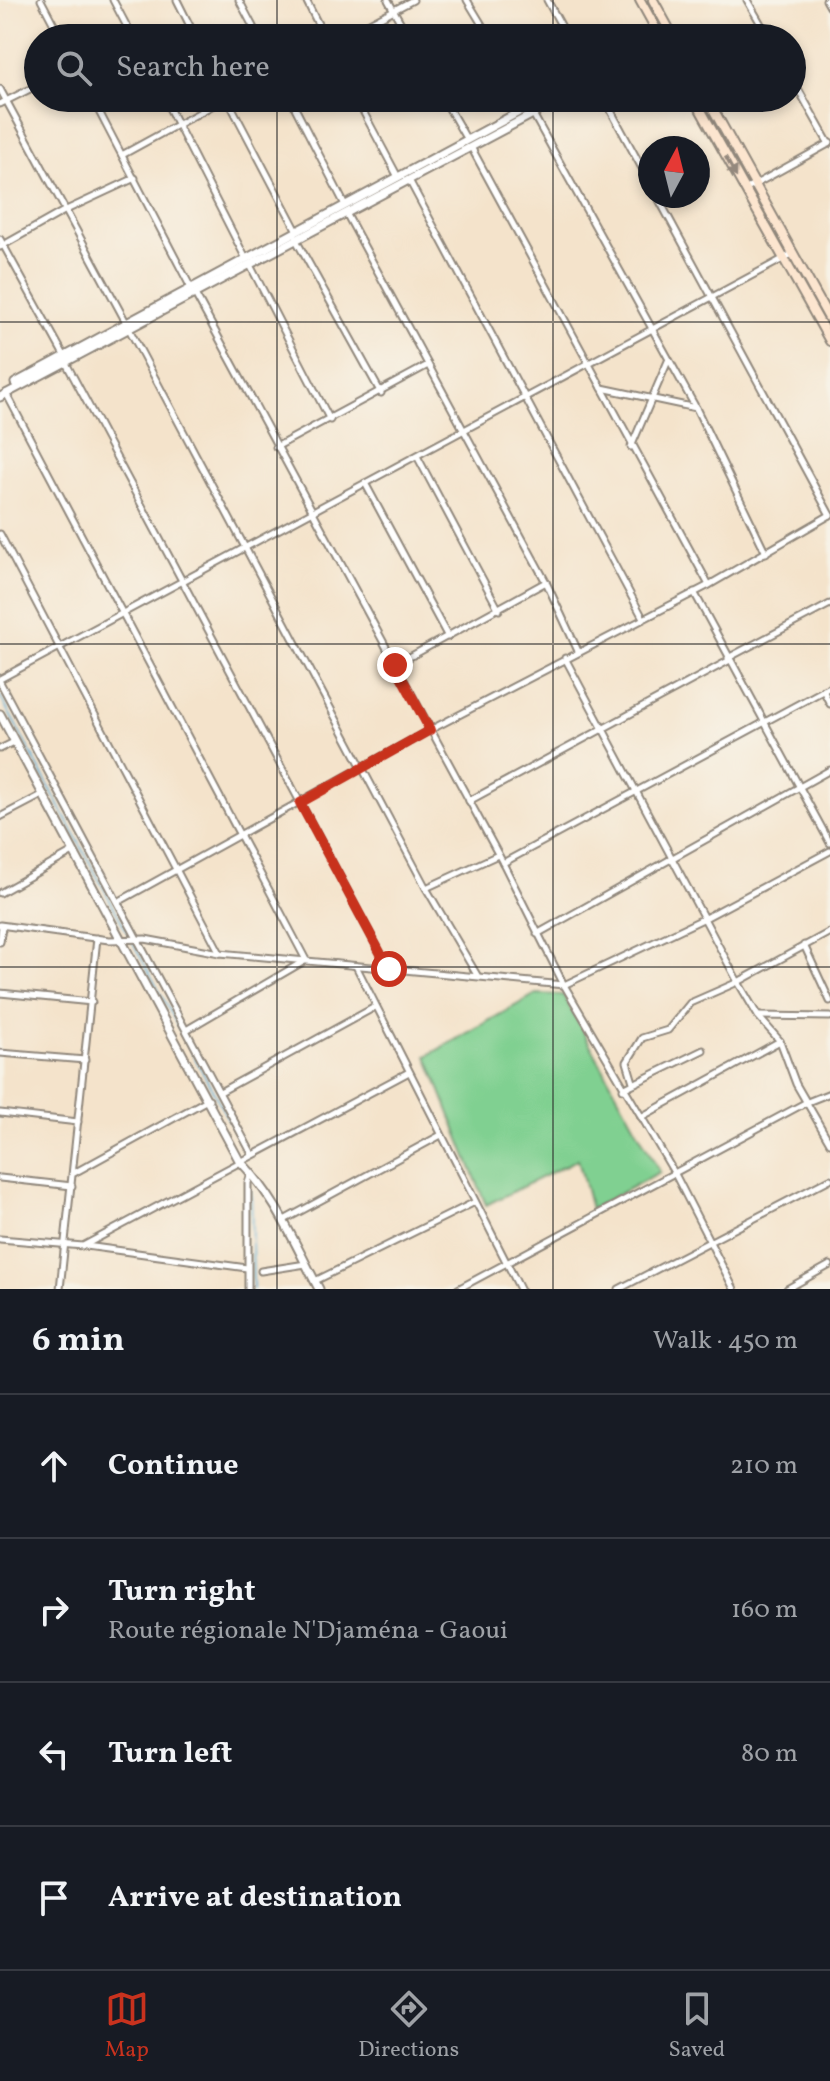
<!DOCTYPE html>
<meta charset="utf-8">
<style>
:root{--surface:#171b24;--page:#242831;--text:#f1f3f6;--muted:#9ea1a6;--line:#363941;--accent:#c8321e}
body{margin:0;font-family:Vollkorn,serif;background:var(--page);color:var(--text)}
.compass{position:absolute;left:638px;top:136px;width:72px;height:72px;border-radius:50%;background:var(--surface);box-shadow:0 4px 12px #0003;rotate:7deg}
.stop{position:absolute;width:24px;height:24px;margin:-18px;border:6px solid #c8321e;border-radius:50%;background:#fff}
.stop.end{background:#c8321e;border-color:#fff;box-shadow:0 2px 8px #0008}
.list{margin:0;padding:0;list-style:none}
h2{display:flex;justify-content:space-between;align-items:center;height:104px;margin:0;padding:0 32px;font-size:34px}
h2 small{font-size:26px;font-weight:400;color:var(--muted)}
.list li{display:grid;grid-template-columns:52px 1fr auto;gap:24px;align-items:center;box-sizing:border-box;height:144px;padding:0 32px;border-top:2px solid var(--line)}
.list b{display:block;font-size:30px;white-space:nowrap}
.list p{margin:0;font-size:26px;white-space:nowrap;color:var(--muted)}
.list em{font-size:26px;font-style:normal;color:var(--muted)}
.icon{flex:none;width:44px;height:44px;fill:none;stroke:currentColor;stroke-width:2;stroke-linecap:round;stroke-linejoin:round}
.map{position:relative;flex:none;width:830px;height:1289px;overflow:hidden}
.search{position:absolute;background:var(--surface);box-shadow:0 4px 12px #0003;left:24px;right:24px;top:24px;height:88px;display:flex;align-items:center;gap:20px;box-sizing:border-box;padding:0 28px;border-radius:44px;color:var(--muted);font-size:30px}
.sheet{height:680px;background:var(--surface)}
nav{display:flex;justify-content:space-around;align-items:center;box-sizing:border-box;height:112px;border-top:2px solid var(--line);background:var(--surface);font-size:22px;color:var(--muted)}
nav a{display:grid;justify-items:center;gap:4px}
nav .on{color:var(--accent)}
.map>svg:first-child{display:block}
.green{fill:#80d091;stroke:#567e5e;stroke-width:2}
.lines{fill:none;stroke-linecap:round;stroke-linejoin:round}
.stream{stroke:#5bb0d7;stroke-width:2}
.minor-casing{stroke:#90877b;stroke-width:9}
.tertiary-casing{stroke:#90877b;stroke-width:11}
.secondary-casing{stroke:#90877b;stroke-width:12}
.minor{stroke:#fff;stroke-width:5}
.tertiary{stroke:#fff;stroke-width:7}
.secondary{stroke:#fce5cf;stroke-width:8}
.oneway{fill:#94887d}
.route{stroke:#c8321e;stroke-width:10}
.grid{fill:none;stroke:#2b2b2b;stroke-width:2;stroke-opacity:0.55}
</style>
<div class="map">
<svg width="830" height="1289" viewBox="0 0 830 1289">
<rect width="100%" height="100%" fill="#f7f3e8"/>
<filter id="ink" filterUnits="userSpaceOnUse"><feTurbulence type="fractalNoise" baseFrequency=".0125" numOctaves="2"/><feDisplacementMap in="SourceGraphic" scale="16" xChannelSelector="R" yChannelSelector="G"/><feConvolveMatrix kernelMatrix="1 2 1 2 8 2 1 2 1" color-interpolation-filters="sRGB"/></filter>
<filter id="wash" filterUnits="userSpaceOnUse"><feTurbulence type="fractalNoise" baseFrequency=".006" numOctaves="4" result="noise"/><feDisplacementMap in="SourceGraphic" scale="32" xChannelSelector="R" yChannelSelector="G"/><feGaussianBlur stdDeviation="1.8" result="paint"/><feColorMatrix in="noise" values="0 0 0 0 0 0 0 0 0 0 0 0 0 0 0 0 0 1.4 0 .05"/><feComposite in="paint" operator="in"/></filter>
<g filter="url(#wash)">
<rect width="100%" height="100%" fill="#f4e3cb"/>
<polygon class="green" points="536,994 563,995 660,1172 591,1209 578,1159 486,1205 427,1056"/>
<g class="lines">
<g class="stream">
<polyline points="0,696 247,1154"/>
<polyline points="251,1191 253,1289"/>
</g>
</g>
</g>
<g filter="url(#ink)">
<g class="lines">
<defs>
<g id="minor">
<polyline points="41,0 61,38"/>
<polyline points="113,0 133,38"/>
<polyline points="177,0 196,38"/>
<polyline points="239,0 259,38"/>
<polyline points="306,0 325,38"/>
<polyline points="388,0 409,38"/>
<polyline points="467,0 490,38"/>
<polyline points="547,0 568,38"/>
<polyline points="747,0 769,38"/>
<polyline points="826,0 830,7"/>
<polyline points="341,38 413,0"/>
<polyline points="792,78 829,144"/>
<polyline points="0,89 127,324"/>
<polyline points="92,98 191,288"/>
<polyline points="164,98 246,259"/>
<polyline points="227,98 297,231"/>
<polyline points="290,98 345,205"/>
<polyline points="356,98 398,177"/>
<polyline points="443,98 467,140"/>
<polyline points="604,98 650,183"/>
<polyline points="0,104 38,85"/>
<polyline points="533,114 696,408 766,553"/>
<polyline points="471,147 709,585"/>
<polyline points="122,155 226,98"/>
<polyline points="409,180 643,618"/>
<polyline points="745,190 830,143"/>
<polyline points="657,196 830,515"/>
<polyline points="346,213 546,582"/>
<polyline points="0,239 65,357"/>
<polyline points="296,240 381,393"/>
<polyline points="0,247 64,211 135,178"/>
<polyline points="250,265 330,420"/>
<polyline points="195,294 503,863 564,985 675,1174 734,1289"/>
<polyline points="129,329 426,888 477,975"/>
<polyline points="66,363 389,969"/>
<polyline points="602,388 696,408"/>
<polyline points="6,393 306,960 188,1029"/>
<polyline points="276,447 428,365"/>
<polyline points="631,447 668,361"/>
<polyline points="417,456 499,610"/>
<polyline points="365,483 448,637"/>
<polyline points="0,534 220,953"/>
<polyline points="694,592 830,843"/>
<polyline points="565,658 738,982 758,1016 780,1041 796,1084 830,1143"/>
<polyline points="728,658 830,604"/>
<polyline points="395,665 546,582 578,651"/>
<polyline points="0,679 794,253"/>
<polyline points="0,682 252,1154"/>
<polyline points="823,690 830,704"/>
<polyline points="0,749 14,742"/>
<polyline points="469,801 730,660"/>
<polyline points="0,817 42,795"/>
<polyline points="503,863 830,687"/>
<polyline points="426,888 498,855"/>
<polyline points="0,893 73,852"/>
<polyline points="118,902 430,730 709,585 830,515"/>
<polyline points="0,925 109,940 145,939 220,953 564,985 705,918 830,851"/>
<polyline points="537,934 830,770"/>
<polyline points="0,942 2,926"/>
<polyline points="804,945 830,1001"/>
<polyline points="356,966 520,1289"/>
<polyline points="0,993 92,1002"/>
<polyline points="759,1016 830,1017"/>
<polyline points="0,1053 85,1060"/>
<polyline points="633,1082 627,1062 642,1038 668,1030 690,1003 738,982 830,932"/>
<polyline points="623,1089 703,1050"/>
<polyline points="220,1092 375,1007"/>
<polyline points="0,1113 78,1122"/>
<polyline points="641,1117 780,1041"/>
<polyline points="74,1173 209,1099"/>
<polyline points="0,1178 72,1186"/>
<polyline points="286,1219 441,1135"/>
<polyline points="0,1239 83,1246 409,1072"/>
<polyline points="86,1246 247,1268"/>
<polyline points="261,1271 306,1264"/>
<polyline points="315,1281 475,1202"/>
<polyline points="60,1289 97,938"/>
<polyline points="248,1289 248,1183 251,1173"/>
<polyline points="458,1289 805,1103 830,1093"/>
<polyline points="619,1289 830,1179"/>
<polyline points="787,1289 830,1265"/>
</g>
<g id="tertiary">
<polyline points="15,383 545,98"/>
<polyline points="0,397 563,98"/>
<path d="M0,714L239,1160C278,1200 293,1241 319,1289"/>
</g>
<g id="secondary">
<polyline points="640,0 661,38"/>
<polyline points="653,0 674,38"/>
<polyline points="694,98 830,341"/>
<polyline points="707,98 830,320"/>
</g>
</defs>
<use href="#minor" class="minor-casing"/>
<use href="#tertiary" class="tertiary-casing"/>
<use href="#secondary" class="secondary-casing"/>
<use href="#minor" class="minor"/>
<use href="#tertiary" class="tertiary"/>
<use href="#secondary" class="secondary"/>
</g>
<defs><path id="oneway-solid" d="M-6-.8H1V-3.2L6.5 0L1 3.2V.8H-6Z" transform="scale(2)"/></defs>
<use class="oneway" href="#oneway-solid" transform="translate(731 167) rotate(62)"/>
</g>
<g class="lines" filter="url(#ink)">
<polyline class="route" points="389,969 300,803 430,730 395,665"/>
</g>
<path class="grid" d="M277,0V38M553,0V38M277,98V1289M553,98V1289M0,322H830M0,644H830M0,967H830"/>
</svg>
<svg class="compass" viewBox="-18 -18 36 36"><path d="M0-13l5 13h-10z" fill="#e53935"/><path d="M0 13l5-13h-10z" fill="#9ea1a6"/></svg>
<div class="stop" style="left:389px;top:969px"></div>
<div class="stop end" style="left:395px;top:665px"></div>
<div class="search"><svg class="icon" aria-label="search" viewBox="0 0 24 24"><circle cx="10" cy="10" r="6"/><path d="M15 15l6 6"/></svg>Search here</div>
</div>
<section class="sheet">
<h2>6 min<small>Walk · 450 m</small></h2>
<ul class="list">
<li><svg class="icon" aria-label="ahead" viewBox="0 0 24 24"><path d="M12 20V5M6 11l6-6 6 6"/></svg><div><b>Continue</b></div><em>210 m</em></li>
<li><svg class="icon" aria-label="right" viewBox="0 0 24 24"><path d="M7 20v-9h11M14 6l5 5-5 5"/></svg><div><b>Turn right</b><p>Route régionale N'Djaména - Gaoui</p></div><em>160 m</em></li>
<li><svg class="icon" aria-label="left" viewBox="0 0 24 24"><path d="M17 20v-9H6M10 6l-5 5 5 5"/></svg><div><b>Turn left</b></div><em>80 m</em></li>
<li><svg class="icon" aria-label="arrive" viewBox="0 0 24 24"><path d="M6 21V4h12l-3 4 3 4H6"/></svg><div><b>Arrive at destination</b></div></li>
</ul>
</section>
<nav>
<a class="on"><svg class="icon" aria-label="map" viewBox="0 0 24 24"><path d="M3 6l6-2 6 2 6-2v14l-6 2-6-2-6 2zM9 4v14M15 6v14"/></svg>Map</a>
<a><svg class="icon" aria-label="directions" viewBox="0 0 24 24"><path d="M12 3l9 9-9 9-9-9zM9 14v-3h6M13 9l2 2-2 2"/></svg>Directions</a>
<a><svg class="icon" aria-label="saved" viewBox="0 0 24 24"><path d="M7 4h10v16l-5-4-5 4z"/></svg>Saved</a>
</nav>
